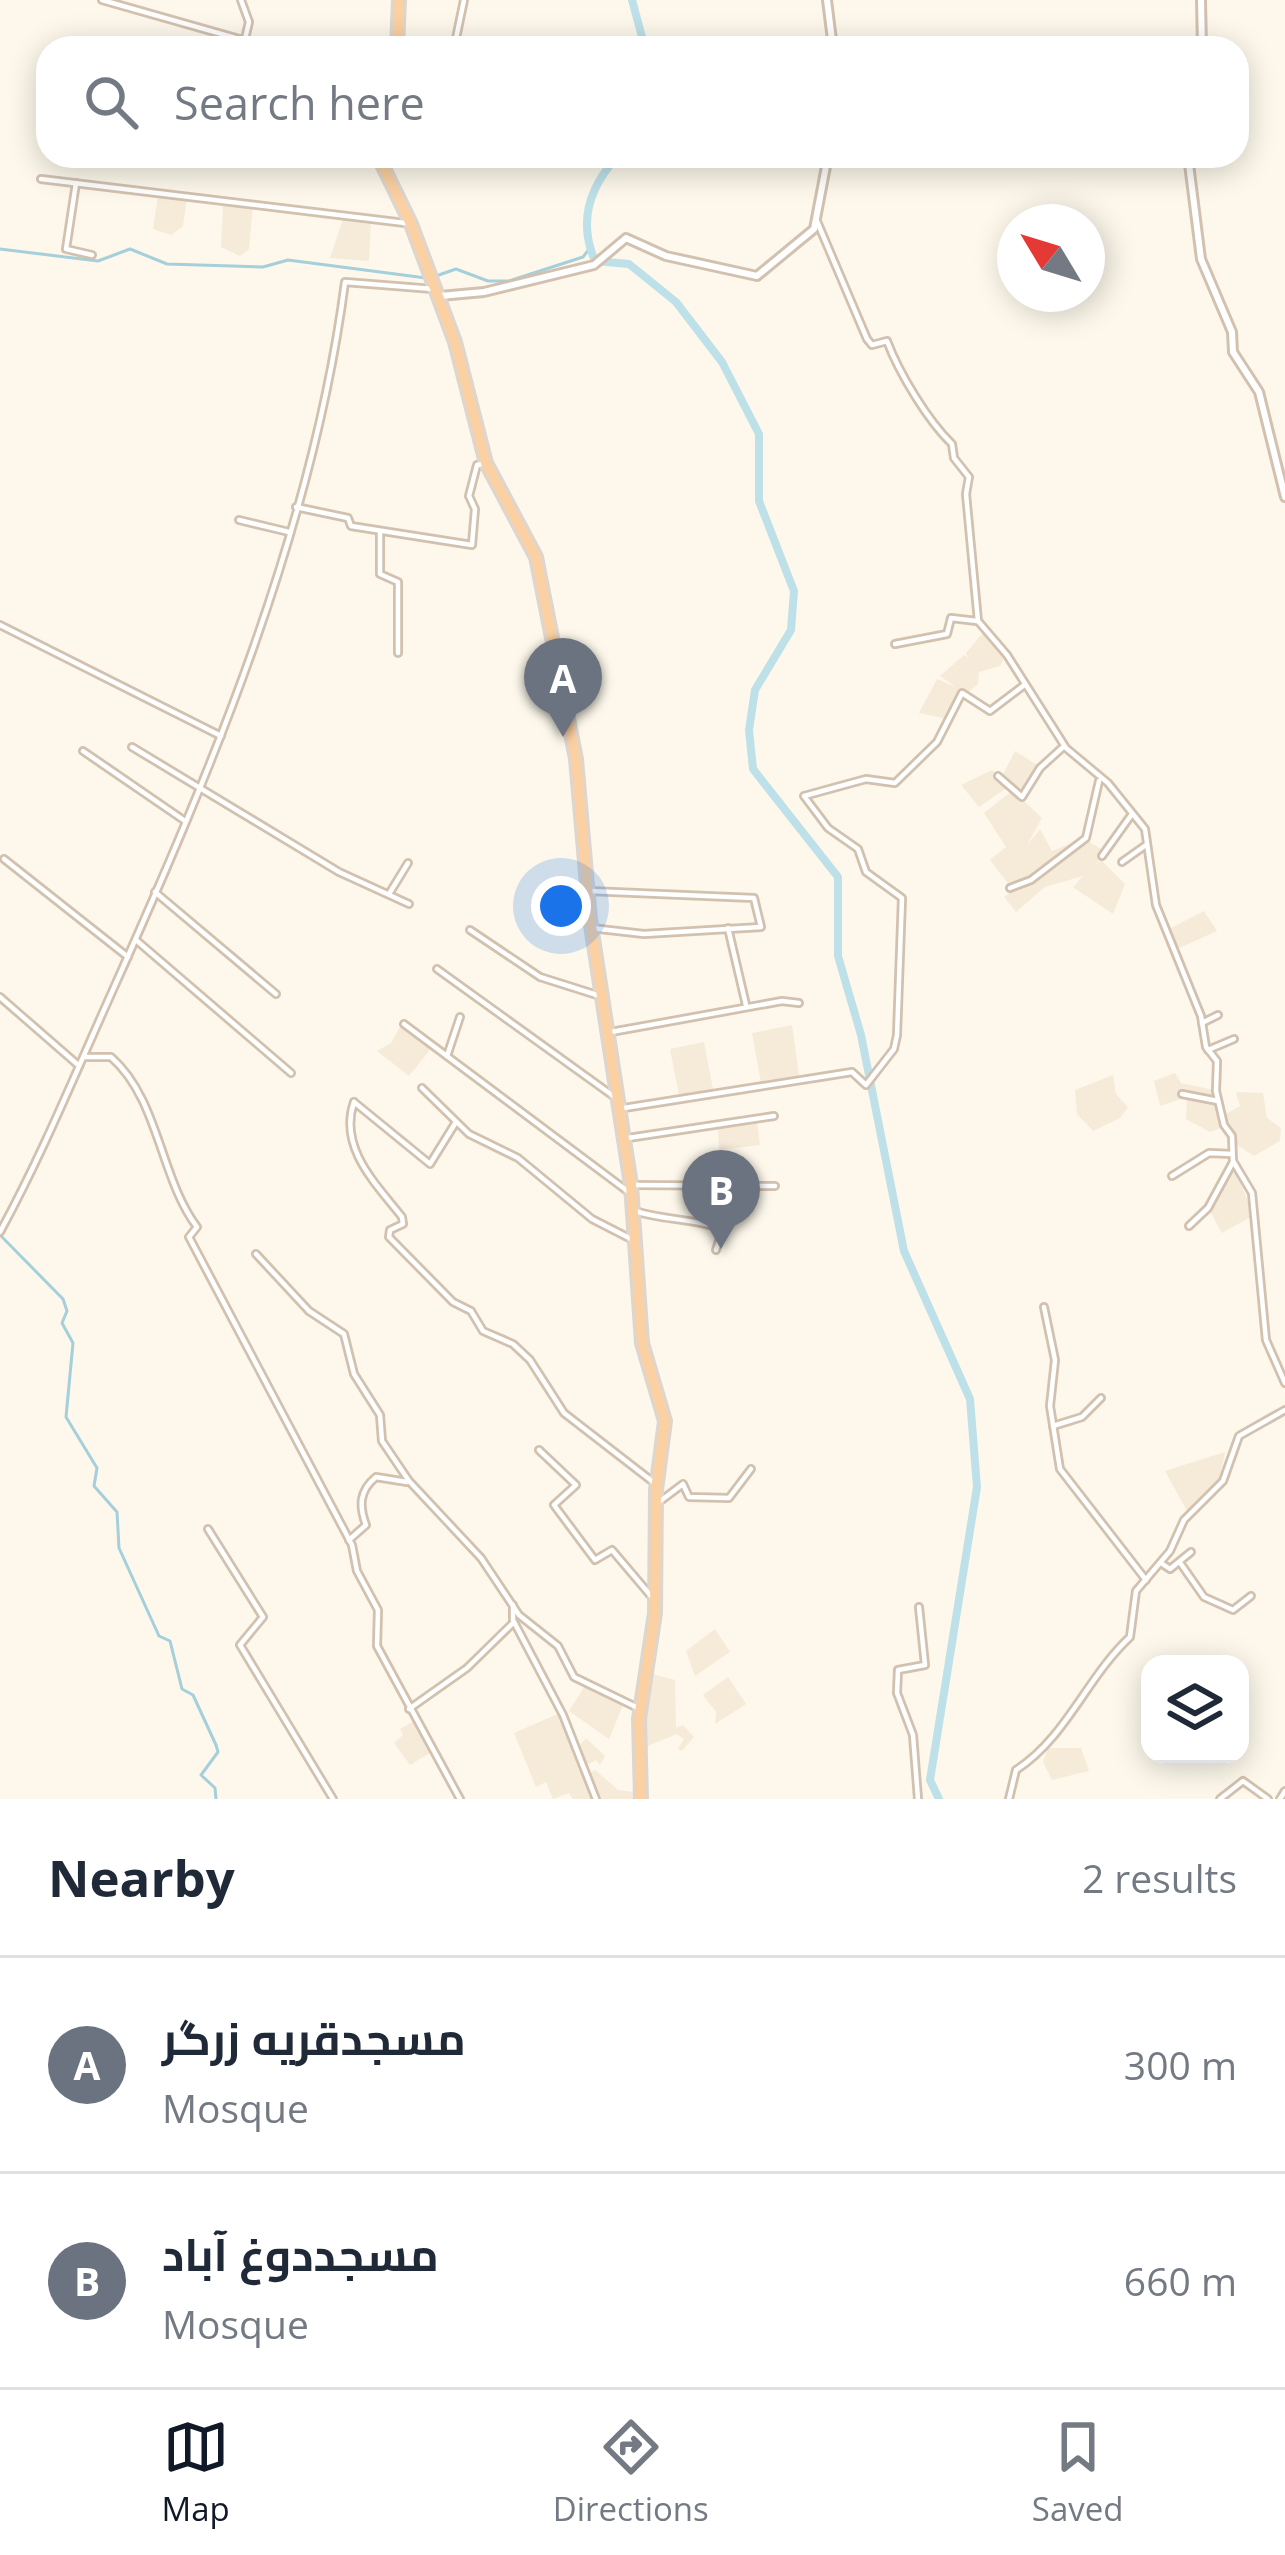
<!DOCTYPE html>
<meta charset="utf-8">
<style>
:root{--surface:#fff;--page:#f2f2f3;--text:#1f2937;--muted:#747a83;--line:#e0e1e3;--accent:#111827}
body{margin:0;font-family:"Open Sans",Cairo,sans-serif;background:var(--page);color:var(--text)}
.controls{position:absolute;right:36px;bottom:36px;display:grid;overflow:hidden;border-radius:24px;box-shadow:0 6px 30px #0003}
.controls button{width:108px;height:108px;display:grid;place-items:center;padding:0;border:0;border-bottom:3px solid var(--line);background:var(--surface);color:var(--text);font:60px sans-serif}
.compass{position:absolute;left:997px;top:204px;width:108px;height:108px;border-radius:50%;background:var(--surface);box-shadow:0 6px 30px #0003;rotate:308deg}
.you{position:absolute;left:561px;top:906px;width:42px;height:42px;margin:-30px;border:9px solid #fff;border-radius:50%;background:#1a73e8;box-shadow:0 0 0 18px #1a73e833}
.badge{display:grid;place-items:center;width:78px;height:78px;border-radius:50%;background:var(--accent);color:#fff;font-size:39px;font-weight:700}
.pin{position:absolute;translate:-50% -99px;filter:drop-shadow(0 3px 6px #0008)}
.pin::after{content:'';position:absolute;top:63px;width:42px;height:36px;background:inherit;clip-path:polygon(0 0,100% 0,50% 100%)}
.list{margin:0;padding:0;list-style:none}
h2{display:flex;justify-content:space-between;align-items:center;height:156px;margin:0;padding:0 48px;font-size:51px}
h2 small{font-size:39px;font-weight:400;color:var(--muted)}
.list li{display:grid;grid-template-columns:78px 1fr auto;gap:36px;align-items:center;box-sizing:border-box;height:216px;padding:0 48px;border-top:3px solid var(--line)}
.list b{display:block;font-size:45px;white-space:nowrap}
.list p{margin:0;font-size:39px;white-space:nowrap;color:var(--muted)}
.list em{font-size:39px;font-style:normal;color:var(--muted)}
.icon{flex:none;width:66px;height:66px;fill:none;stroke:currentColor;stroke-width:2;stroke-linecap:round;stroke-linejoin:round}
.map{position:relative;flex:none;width:1285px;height:1799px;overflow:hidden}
.search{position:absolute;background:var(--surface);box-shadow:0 6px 30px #0003;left:36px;right:36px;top:36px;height:132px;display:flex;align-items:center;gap:30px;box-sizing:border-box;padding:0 42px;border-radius:36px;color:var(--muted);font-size:45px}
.sheet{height:588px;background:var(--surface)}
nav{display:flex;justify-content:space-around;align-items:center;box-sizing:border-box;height:168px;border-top:3px solid var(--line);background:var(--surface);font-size:33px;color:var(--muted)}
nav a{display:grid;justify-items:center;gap:6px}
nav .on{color:var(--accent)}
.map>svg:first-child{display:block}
.residential{fill:#f6ebd9}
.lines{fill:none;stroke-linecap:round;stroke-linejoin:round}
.stream{stroke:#a4cfdb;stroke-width:3}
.river{stroke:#bee0e9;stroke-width:8}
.minor-casing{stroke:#d2c1af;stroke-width:10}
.tertiary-casing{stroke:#d2c1af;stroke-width:12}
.trunk-casing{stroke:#ddd6d0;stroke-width:16}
.minor{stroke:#fff;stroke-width:4.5}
.tertiary{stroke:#fff;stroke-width:6}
.trunk{stroke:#fbd0a2;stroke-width:10}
</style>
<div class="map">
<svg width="1285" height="1799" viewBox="0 0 1285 1799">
<rect width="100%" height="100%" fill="#fdf8eb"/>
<g class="residential">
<polygon points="158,195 187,198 183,226 171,235 153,229"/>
<polygon points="223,203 253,204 249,249 240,256 221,247"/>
<polygon points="344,216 371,219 369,261 330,258"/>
<polygon points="982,634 1006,654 1000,666 979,672 978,684 967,693 961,691 947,719 919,713 937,679 956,687 940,676 964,655 968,658 966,653"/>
<polygon points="1015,751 1039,766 1023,795 1008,787 979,807 961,785 992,770 1001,778"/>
<polygon points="1013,790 1042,818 1027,845 1040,829 1052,851 1089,836 1070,849 1087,840 1105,852 1096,864 1101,860 1125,884 1113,914 1073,887 1083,876 1045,887 1016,912 1004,897 1026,880 1010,886 990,860 1006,847 984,813"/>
<polygon points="1204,911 1217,931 1177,949 1169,929"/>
<polygon points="402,1023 433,1046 409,1076 377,1051 391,1043"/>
<polygon points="792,1025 800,1081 761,1083 752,1033"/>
<polygon points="704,1042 713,1089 679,1095 670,1049"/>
<polygon points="1175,1073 1181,1083 1214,1090 1224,1121 1224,1115 1240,1106 1236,1092 1263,1093 1267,1118 1281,1128 1280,1141 1254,1156 1234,1143 1225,1126 1210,1132 1186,1119 1187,1097 1160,1106 1154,1081"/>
<polygon points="1113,1075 1116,1094 1128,1107 1120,1118 1093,1131 1077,1114 1075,1090"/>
<polygon points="757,1122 760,1145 719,1150 718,1129"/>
<polygon points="1233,1166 1254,1215 1222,1233 1209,1209"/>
<polygon points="1225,1452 1219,1481 1187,1511 1165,1471"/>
<polygon points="715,1629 730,1652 695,1676 686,1651"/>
<polygon points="648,1673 675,1680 676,1728 683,1725 694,1737 682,1751 678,1749 684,1739 677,1734 643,1748"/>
<polygon points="728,1677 746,1704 715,1724 716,1712 703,1695"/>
<polygon points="586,1684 623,1705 609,1739 569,1711"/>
<polygon points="560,1713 573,1753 586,1738 605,1756 600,1765 596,1760 585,1766 586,1775 595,1770 618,1790 641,1793 640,1799 599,1799 594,1789 595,1799 573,1799 569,1793 553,1799 546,1782 536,1787 514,1733"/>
<polygon points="414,1721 433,1751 410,1765 394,1743 403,1735 400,1729"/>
<polygon points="1048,1748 1081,1748 1089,1771 1052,1780 1043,1762"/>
</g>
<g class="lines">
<g class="stream">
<polyline points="0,249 98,261 130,249 167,264 263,267 288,260 426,278"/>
<polyline points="436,276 456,269 488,281 509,281 583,257 590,248"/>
<polyline points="1,1236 63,1299 67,1311 62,1323 73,1343 66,1417 97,1468 94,1486 117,1512 119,1548 159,1636 170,1641 182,1689 193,1695 216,1745 218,1752 201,1775 215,1788 216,1799"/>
</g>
<g class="river">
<polyline points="632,0 645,48"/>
<path d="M618,156C589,187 578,222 595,261L629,264L676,302L722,362L759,434V501L794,591L791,630L755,690L749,730L753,769L838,877V956L861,1035L904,1251L970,1399L977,1487L930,1780L939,1799"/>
</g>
<defs>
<g id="minor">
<polyline points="102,0 271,48"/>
<polyline points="241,0 249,22 244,43"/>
<polyline points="454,48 464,0"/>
<polyline points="362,156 378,161"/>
<polyline points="41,179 405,223"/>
<polyline points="76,183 66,249 92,255"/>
<path d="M816,219L867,339L872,345L887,341C899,373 928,421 952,444L954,458L969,477L966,494L978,621L1007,655L1066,748L1108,783L1145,829L1156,905L1201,1016L1206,1047L1217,1061L1216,1091L1224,1125L1232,1136L1233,1161L1252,1193L1266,1340L1285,1383"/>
<polyline points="296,507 348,518 351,526 472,545 475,509 469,496 477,465 486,463"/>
<polyline points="239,520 289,532"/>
<polyline points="380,532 380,574 398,582 398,653"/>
<polyline points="0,625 221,736"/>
<polyline points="895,644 947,634 951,618 977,621"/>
<polyline points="132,747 339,872 409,904"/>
<polyline points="83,751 185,821"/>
<polyline points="998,776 1022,797 1040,768 1062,748"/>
<polyline points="1102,856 1132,814"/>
<polyline points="4,859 128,957"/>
<polyline points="1122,862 1146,845"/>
<polyline points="1010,888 1031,880 1086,838 1099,781"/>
<polyline points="589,891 754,898 761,927 644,934 591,928"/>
<polyline points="155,892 276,994"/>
<polyline points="389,894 408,863"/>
<polyline points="728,928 746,1005"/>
<polyline points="470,930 540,977 600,996"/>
<polyline points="136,940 291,1073"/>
<polyline points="437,969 616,1098"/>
<polyline points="0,997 77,1064"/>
<polyline points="1202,1023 1218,1015"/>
<polyline points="404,1024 630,1193"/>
<polyline points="611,1032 782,1001 799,1003"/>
<polyline points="1208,1050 1234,1039"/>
<polyline points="447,1056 460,1017"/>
<path d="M84,1057H111C159,1099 160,1178 197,1227L189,1237L352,1545L357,1571L378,1610L377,1646L460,1799"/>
<polyline points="422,1088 469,1134 518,1158 592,1219 633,1240"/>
<polyline points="1182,1094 1218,1101"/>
<path d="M354,1102C338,1148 377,1185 402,1217L403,1224L390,1230L389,1237L453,1302L471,1311L483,1331L513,1344L530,1360L564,1413L657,1485"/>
<polyline points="354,1102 430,1164 456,1122"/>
<polyline points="624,1108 852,1072 866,1085 894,1049 897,1035 902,898 866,872 858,849 828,828 804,796 866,779 895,783 937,742 962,693 990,711 1023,686"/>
<polyline points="628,1138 774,1116"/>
<polyline points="1172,1176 1209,1153 1232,1154"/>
<polyline points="631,1185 775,1186"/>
<path d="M635,1211C666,1221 693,1218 723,1229L716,1250"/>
<polyline points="1189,1226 1208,1208 1233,1162"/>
<path d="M0,1232C42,1155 76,1072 112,992C213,767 313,528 345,282L433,289"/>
<polyline points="256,1254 309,1311 344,1334 354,1374 380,1415 382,1441 409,1481 481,1558 519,1615 558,1646 574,1677 640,1709"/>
<polyline points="1044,1307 1055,1360 1050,1406 1060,1469 1146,1580"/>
<polyline points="1053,1426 1082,1417 1101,1398"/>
<polyline points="539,1450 576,1485 554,1505 595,1560 612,1550 651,1596"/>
<polyline points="659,1502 683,1484 689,1497 729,1498 751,1469"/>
<polyline points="208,1529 263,1617 240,1645 333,1799"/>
<path d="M349,1540L366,1525C359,1506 359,1491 376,1477L407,1482"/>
<polyline points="1161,1563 1170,1569 1191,1552"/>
<polyline points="1181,1564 1204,1597 1233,1610 1251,1596"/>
<polyline points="513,1605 513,1620 563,1715 596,1799"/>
<polyline points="409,1709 467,1668 513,1623"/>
<polyline points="918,1799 913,1735 897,1693 898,1670 925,1665 919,1607"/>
<path d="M1009,1799L1016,1770C1066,1738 1087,1677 1130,1637L1136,1591L1170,1551L1184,1520L1223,1481L1239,1436L1285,1410"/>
<polyline points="1220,1799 1243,1781 1268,1799"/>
<polyline points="1280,1799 1285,1791"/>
</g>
<g id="tertiary">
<polyline points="827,0 833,48"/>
<polyline points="1201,0 1202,48"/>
<polyline points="1188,156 1201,259 1232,332 1233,352 1259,392 1285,497"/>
<polyline points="440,296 484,292 594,265 626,238 666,256 757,276 814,229 828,156"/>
</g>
<g id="trunk">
<polyline points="397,48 399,0"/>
<polyline points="378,156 411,224 455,342 486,463 536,557 576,759 590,919 631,1185 642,1343 665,1421 656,1490 655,1613 639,1719 641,1799"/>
</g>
</defs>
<use href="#minor" class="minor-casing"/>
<use href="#tertiary" class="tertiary-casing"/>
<use href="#trunk" class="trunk-casing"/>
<use href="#minor" class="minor"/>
<use href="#tertiary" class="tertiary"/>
<use href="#trunk" class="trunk"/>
</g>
</svg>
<div class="controls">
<button><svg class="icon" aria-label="layers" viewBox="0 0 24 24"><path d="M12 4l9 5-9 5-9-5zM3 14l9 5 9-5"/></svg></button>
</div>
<svg class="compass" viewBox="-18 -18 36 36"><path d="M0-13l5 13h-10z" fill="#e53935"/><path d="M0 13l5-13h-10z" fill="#747a83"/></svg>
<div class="you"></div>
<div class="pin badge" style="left:563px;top:737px;background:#6b7280">A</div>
<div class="pin badge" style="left:721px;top:1249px;background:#6b7280">B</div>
<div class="search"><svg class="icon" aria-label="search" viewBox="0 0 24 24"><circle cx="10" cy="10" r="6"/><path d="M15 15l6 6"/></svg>Search here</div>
</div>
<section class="sheet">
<h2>Nearby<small>2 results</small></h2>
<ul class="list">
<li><span class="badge" style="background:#6b7280">A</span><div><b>مسجدقریه زرگر</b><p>Mosque</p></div><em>300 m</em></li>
<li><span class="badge" style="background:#6b7280">B</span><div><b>مسجددوغ آباد</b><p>Mosque</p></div><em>660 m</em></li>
</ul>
</section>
<nav>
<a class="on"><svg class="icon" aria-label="map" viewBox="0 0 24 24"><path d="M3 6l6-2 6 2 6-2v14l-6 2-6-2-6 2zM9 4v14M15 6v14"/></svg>Map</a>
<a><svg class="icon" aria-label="directions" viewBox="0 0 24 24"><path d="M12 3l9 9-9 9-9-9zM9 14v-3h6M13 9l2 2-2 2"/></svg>Directions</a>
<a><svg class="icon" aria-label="saved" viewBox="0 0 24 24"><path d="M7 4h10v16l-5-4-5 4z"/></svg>Saved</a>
</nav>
